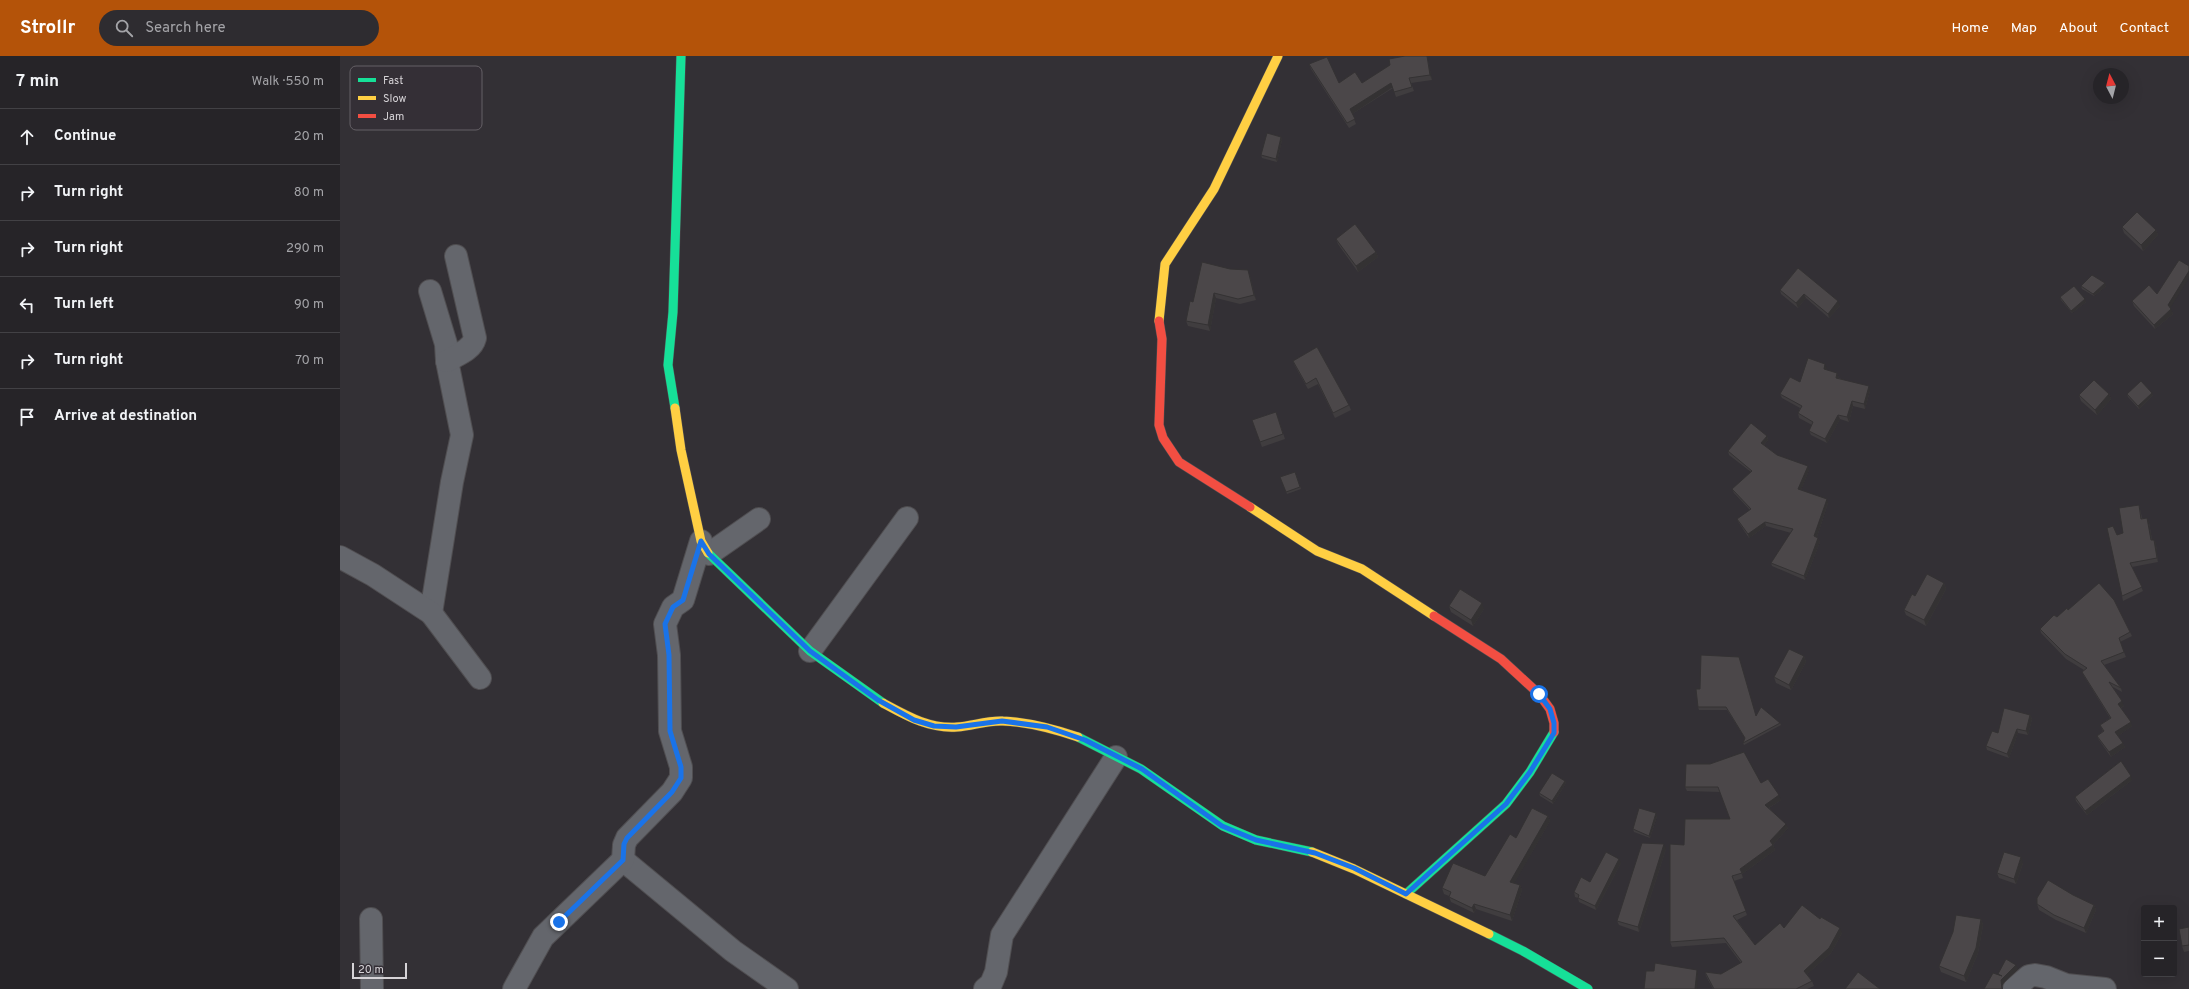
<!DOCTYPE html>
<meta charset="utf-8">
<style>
:root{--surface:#262428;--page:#2e2c30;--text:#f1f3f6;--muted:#a4a4a8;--line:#424145;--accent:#b45309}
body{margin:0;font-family:Overpass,sans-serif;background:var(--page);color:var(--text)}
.controls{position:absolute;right:12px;bottom:12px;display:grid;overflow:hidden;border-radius:4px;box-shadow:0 4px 16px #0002}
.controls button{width:36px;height:36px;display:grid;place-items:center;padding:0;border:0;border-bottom:1px solid var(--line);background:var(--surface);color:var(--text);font:20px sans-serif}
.compass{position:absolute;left:1753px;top:12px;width:36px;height:36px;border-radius:50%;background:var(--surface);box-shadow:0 4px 16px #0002;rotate:353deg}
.scale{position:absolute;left:12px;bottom:10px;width:55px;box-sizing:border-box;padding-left:4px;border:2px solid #d6d3d7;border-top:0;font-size:11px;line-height:14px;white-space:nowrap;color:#d6d3d7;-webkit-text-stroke:3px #342f36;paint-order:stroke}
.stop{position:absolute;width:12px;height:12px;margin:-9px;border:3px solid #1a73e8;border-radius:50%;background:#fff}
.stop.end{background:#1a73e8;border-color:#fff;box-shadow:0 1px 4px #0008}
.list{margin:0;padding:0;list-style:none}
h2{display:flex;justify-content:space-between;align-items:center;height:52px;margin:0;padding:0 16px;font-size:17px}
h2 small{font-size:13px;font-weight:400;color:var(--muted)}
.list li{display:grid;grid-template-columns:26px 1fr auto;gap:12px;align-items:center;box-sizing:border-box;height:56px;padding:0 16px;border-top:1px solid var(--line)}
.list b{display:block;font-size:15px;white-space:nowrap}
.list em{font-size:13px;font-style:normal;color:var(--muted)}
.icon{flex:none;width:22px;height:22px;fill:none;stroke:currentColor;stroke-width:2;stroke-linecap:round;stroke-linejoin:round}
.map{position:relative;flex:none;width:1849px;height:933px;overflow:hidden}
header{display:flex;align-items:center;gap:24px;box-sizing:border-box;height:56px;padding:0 20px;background:var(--accent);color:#fff}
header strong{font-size:19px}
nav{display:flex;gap:22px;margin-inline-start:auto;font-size:14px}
.search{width:280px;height:36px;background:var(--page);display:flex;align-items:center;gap:10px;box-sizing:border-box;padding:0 14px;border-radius:22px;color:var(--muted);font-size:15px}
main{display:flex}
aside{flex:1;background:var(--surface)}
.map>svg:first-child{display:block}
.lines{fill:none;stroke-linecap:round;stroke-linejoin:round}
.street-casing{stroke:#504e51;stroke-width:24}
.fast-casing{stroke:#504e51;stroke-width:10}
.slow-casing{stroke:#504e51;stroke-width:10}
.jam-casing{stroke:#504e51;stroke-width:10}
.street{stroke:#64666c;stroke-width:22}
.fast{stroke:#16e098;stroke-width:9}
.slow{stroke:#ffcf43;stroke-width:9}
.jam{stroke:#f24e42;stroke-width:9}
.wall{fill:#403d3f}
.shaded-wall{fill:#343233}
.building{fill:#4b4749;stroke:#343233}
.route{stroke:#1a73e8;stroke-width:5}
.key{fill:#342f36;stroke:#656066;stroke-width:1}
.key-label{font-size:11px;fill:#d6d3d7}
</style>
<header>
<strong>Strollr</strong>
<div class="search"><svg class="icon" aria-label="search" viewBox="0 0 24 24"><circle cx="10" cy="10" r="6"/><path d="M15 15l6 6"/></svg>Search here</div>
<nav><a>Home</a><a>Map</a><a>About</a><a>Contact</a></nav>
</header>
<main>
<aside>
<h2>7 min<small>Walk · 550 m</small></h2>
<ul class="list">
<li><svg class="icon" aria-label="ahead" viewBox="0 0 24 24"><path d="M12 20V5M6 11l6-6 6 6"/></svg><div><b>Continue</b></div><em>20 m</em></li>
<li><svg class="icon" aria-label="right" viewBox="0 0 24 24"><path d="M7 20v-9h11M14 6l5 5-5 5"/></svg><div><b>Turn right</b></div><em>80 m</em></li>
<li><svg class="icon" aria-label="right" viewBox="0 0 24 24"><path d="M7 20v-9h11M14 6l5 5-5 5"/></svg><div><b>Turn right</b></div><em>290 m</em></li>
<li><svg class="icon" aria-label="left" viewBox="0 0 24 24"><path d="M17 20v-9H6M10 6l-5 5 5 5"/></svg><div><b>Turn left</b></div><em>90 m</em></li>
<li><svg class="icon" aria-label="right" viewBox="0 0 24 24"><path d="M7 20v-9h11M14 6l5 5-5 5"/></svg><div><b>Turn right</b></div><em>70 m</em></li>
<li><svg class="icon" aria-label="arrive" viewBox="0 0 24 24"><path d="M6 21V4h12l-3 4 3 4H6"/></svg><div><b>Arrive at destination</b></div></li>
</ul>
</aside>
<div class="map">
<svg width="1849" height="933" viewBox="0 0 1849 933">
<rect width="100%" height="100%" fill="#333035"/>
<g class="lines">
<defs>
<g id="street">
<polyline points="90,235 106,288 107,305 122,379 112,426 91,557"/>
<path d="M107,305C117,299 132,294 135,282L116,200"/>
<polyline points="369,498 419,463"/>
<polyline points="0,501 33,519 91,557 140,622"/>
<polyline points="470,595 567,462"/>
<polyline points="283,804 393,895 447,933"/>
<polyline points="31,863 32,933"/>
<polyline points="174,933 203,881 283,804 284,789 287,782 332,736 341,722 341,711 330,675 329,599 325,568 333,551 343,544 361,485"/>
<polyline points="645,933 651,928 656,916 662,879 776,701"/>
<polyline points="1674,933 1689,920 1695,919 1706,921 1726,929 1765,933"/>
</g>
<g id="fast">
<polyline points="335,352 328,309 333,256 341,0"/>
<polyline points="368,497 470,595 543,647"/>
<polyline points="738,681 801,713 883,770 916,784 972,796"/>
<polyline points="1066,838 1166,748 1190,716 1214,676"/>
<polyline points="1149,878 1183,895 1248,933"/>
</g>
<g id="slow">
<polyline points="819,265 825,208 874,133 938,0"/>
<polyline points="335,352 341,394 361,485 368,497"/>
<polyline points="910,451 977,495 1022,513 1094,560"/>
<path d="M543,647C567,660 589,673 617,671C632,670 648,664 663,665C689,666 714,673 738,681"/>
<polyline points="972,796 1014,813 1149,878"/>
</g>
<g id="jam">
<polyline points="819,265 822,283 819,369 823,382 839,406 910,451"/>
<polyline points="1094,560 1161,603 1199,638 1210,653 1214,667 1214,676"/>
</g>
</defs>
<use href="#street" class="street-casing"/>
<use href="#fast" class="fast-casing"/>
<use href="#slow" class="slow-casing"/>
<use href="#jam" class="jam-casing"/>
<use href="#street" class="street"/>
<use href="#fast" class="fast"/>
<use href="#slow" class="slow"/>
<use href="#jam" class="jam"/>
</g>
<g class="wall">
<polygon points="1065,0 1087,0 1092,24 1071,27 1074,35 1056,41 1053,32 1012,58 1016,68 1009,72 971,13 969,8 999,27 1022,27"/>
<polygon points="941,81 942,84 937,106 922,102 921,99"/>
<polygon points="1782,171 1816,174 1818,179 1803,195 1784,177"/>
<polygon points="996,183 1036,196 1038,201 1018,216 998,188"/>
<polygon points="1458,212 1500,250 1489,262 1466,242 1458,252 1441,238 1440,234"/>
<polygon points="910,220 916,244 900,248 876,242 870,275 848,270 846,265 853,246"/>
<polygon points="1741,230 1766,230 1754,240 1742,233"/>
<polygon points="1720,241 1746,246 1732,257 1721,244"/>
<polygon points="1792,245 1830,252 1833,258 1815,273 1794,250"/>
<polygon points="977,291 1009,349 1011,354 995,362 978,328 968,333 955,310 953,305"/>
<polygon points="1487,313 1486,314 1497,317 1499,322 1530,335 1525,353 1513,350 1509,366 1500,363 1487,387 1471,379 1469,375 1472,369 1459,362 1458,357 1460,352 1442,342 1440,338 1460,326"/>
<polygon points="1769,338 1771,343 1757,359 1741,345 1739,339"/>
<polygon points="1787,338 1813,339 1799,353 1788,341"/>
<polygon points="936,356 945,383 922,391 912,364"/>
<polygon points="1427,380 1428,384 1424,389 1437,399 1469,414 1461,434 1488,447 1477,481 1480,486 1465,524 1432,510 1431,507 1451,477 1426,470 1409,482 1399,467 1397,463 1410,454 1394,437 1392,433 1411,416 1389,399 1388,395"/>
<polygon points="955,416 961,433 947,438 940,421"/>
<polygon points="1799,449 1800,453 1802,462 1809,466 1812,484 1814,484 1816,488 1818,506 1792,511 1803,535 1783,545 1782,540 1777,479 1783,477"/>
<polygon points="1604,527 1606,533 1586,570 1566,559 1564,554"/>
<polygon points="1109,550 1144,553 1133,570 1111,556"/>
<polygon points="1728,554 1790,576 1792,580 1780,586 1786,601 1764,609 1781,632 1782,636 1773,631 1784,650 1781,652 1792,670 1778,680 1785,691 1771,701 1759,684 1757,680 1763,675 1760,669 1770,662 1744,620 1742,616 1744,614 1726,603 1701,577 1700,573"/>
<polygon points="1464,600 1466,606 1451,634 1436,627 1434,621"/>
<polygon points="1356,633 1417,660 1440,667 1441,669 1404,689 1403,687 1405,682 1387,654 1359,654 1358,651"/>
<polygon points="1690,659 1692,663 1688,679 1678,677 1669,702 1647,694 1646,690 1658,677"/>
<polygon points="1792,724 1747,759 1736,745 1735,741"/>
<polygon points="1225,725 1226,727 1213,748 1200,740 1199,737"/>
<polygon points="1421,727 1441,744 1429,752 1448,772 1433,789 1435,794 1402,818 1403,822 1394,825 1407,859 1397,864 1415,889 1444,872 1480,863 1502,877 1491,897 1467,918 1472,925 1474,930 1467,933 1373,933 1366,920 1365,916 1381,918 1401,907 1386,887 1332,891 1330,886 1344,789 1390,763 1380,736 1347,735 1345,731"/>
<polygon points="1208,760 1210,765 1174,827 1180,829 1182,834 1172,865 1136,853 1134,857 1111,846 1109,840 1104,838 1102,832 1145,820 1176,782"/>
<polygon points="1317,760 1310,782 1294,776 1293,773"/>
<polygon points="1326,793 1299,876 1279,869 1277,865"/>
<polygon points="1281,807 1256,854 1239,846 1238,842 1235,841 1234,836"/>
<polygon points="1683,807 1676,828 1659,822 1657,817"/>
<polygon points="1733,839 1754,849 1756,854 1746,877 1716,864 1699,854 1697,848"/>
<polygon points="1641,863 1643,869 1638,897 1626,926 1601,916 1599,910"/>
<polygon points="1849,871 1849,895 1844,896 1842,890"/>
</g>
<g class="shaded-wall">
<polygon points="1087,0 1092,24 1090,19"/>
<polygon points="1051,27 1053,31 1012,58 1010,53"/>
<polygon points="941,81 942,84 937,106 936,103"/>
<polygon points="1816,174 1818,179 1803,195 1801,189"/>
<polygon points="1036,196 1038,201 1018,216 1016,210"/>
<polygon points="908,214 910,220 916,244 914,239"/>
<polygon points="1849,215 1849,222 1829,254 1828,249"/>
<polygon points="1765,227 1766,230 1754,240 1753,238"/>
<polygon points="874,237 876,242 870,275 868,269"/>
<polygon points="1464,238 1466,242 1458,252 1456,247"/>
<polygon points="1745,243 1746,246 1732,257 1731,255"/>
<polygon points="1498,245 1500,250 1489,262 1488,258"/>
<polygon points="1831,253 1833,258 1815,273 1814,269"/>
<polygon points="1485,308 1487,313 1485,317 1484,313"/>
<polygon points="1497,317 1499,322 1497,326 1496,322"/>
<polygon points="1529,330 1530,335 1525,353 1524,348"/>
<polygon points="1812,337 1813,339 1799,353 1798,350"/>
<polygon points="1769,338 1771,343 1757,359 1755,354"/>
<polygon points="1512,345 1513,350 1509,366 1507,361"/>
<polygon points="1498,359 1500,363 1487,387 1485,383"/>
<polygon points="1427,380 1428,384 1422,391 1421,387"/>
<polygon points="1468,410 1469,414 1460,437 1458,433"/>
<polygon points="1487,443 1488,447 1476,484 1474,480"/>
<polygon points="1807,462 1809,466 1812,488 1811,484"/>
<polygon points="1425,466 1426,470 1409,482 1408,478"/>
<polygon points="1478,482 1480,486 1465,524 1464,520"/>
<polygon points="1814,484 1816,488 1818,506 1817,502"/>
<polygon points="1604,527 1606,533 1586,570 1584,564"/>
<polygon points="1142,547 1144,553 1133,570 1131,564"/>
<polygon points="1464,600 1466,606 1451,634 1449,629"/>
<polygon points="1782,645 1784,650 1780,652 1778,648"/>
<polygon points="1690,659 1692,663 1688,679 1686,675"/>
<polygon points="1791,666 1792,670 1777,681 1775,676"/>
<polygon points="1677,673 1678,677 1669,702 1667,698"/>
<polygon points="1783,687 1785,691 1771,701 1769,696"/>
<polygon points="1791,720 1792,724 1747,759 1745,755"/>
<polygon points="1225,725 1226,727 1213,748 1212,745"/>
<polygon points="1439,739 1441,744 1427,753 1425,749"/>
<polygon points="1316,757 1317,760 1310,782 1309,780"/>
<polygon points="1208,760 1210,765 1172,831 1170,826"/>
<polygon points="1446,768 1448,772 1432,790 1430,785"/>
<polygon points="1324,788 1326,793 1299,876 1298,871"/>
<polygon points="1433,789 1435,794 1402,818 1403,822 1400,813"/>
<polygon points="1681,801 1683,807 1676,828 1674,823"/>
<polygon points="1279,803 1281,807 1256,854 1255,850"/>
<polygon points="1180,829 1182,834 1172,865 1170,859"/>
<polygon points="1134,848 1136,853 1134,857 1132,852"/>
<polygon points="1754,849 1756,854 1746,877 1744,872"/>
<polygon points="1641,863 1643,869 1638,897 1626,926 1624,920"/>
<polygon points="1500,872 1502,877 1491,897 1466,919 1464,915"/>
<polygon points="1676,909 1678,913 1662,929 1663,933 1662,933 1661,924"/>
<polygon points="1357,914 1358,919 1357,933 1355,933"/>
</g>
<g class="building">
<polygon points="1065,0 1087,0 1090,19 1069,22 1072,31 1054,36 1051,27 1010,53 1015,63 1007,67 969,8 987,1 999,27 1015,16 1022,27 1050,9 1049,3"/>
<polygon points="927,77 941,81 936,103 921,99"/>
<polygon points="1797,156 1816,174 1801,189 1782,171"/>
<polygon points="1015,168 1036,196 1016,210 996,183"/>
<polygon points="1839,204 1849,210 1849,215 1828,249 1831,253 1814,269 1792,245 1809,229 1817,238"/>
<polygon points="862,206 890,213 908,214 914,239 898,243 874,237 868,269 846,265 850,245 853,246"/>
<polygon points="1458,212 1498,245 1488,258 1464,238 1456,247 1440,234"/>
<polygon points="1752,219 1765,227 1753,238 1741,230"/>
<polygon points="1734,230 1745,243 1731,255 1720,241"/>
<polygon points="977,291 1009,349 993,357 976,322 966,328 953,305"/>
<polygon points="1468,302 1485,308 1484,313 1497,317 1496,322 1529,330 1524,348 1512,345 1507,361 1498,359 1485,383 1469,375 1473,366 1458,357 1462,350 1440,338 1450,321 1460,326"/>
<polygon points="1754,324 1769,338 1755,354 1739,339"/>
<polygon points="1801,325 1812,337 1798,350 1787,338"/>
<polygon points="936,356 943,378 920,386 912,364"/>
<polygon points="1411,367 1427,380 1421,387 1437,399 1468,410 1458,433 1487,443 1474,480 1478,482 1464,520 1431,507 1453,473 1425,466 1408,478 1397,463 1411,453 1392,433 1412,415 1388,395"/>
<polygon points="955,416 960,431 946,436 940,421"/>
<polygon points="1799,449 1801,463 1807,462 1811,484 1814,484 1817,502 1790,507 1802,531 1782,540 1767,472 1773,470 1777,479 1783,477 1779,452"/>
<polygon points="1587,518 1604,527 1584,564 1564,554 1572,538 1575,540"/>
<polygon points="1759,527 1774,544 1790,576 1779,582 1784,596 1761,605 1781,632 1769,626 1782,645 1778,648 1791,666 1775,676 1783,687 1769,696 1757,680 1764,675 1760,669 1771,662 1742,616 1747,612 1725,598 1700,573 1714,559 1717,561 1727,552 1728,554"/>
<polygon points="1120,533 1142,547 1131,564 1109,550"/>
<polygon points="1449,593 1464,600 1449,629 1434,621"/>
<polygon points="1361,599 1399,601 1416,660 1421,651 1440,667 1403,687 1405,682 1386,651 1358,651 1356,633 1360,633"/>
<polygon points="1664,652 1690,659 1686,675 1677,673 1667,698 1646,690 1652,675 1658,677"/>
<polygon points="1404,696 1421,727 1428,723 1439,739 1425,749 1446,768 1430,785 1433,789 1400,813 1402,817 1392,820 1406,855 1393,860 1415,889 1440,867 1444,872 1462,849 1480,863 1481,861 1500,872 1489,892 1464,915 1472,925 1456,933 1374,933 1365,916 1381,918 1402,906 1384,882 1330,886 1330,788 1344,789 1345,763 1390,763 1378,731 1345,731 1346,708 1370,708"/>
<polygon points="1781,705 1791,720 1745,755 1735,741"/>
<polygon points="1212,717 1225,725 1212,745 1199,737"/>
<polygon points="1192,752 1208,760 1170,826 1180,829 1170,859 1134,848 1132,852 1109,841 1111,836 1102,832 1113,807 1145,820 1170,778 1176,782"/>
<polygon points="1299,752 1316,757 1309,780 1293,773"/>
<polygon points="1302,787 1324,788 1298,871 1277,865"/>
<polygon points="1266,796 1279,803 1255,850 1238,842 1239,839 1234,836 1241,821 1250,826"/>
<polygon points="1664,796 1681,801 1674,823 1657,817"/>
<polygon points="1708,824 1733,839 1754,849 1744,872 1714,859 1697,848 1697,842"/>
<polygon points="1616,859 1641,863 1636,892 1624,920 1599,910 1613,876"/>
<polygon points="1849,871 1849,889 1842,890 1839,873"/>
<polygon points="1666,903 1676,909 1661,924 1662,933 1644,933 1653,917 1662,920 1658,918"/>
<polygon points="1315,907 1357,914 1355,933 1304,933 1306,915 1314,915"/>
<polygon points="1518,916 1540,933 1505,933"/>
</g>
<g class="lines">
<polyline class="route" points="219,866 283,804 284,788 287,782 332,736 341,722 341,711 330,675 329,599 325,568 333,551 343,544 361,485 369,498 470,595 538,644 574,664 594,670 616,671 662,665 707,671 745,684 802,713 882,770 916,784 975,797 1014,812 1066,838 1166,748 1190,716 1214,677 1214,667 1210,653 1199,638"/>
</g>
<rect x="10" y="10" width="132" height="64" rx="6" class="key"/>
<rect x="18" y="22" width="18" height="4" fill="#16e098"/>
<rect x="18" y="40" width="18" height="4" fill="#ffcf43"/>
<rect x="18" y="58" width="18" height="4" fill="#f24e42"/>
<g class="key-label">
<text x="43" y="28">Fast</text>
<text x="43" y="46">Slow</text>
<text x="43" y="64">Jam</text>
</g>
</svg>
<div class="controls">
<button>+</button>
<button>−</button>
</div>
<svg class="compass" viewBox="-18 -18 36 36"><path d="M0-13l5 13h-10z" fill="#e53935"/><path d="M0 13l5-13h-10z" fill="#a4a4a8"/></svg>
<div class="scale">20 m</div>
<div class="stop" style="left:1199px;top:638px"></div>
<div class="stop end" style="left:219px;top:866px"></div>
</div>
</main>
